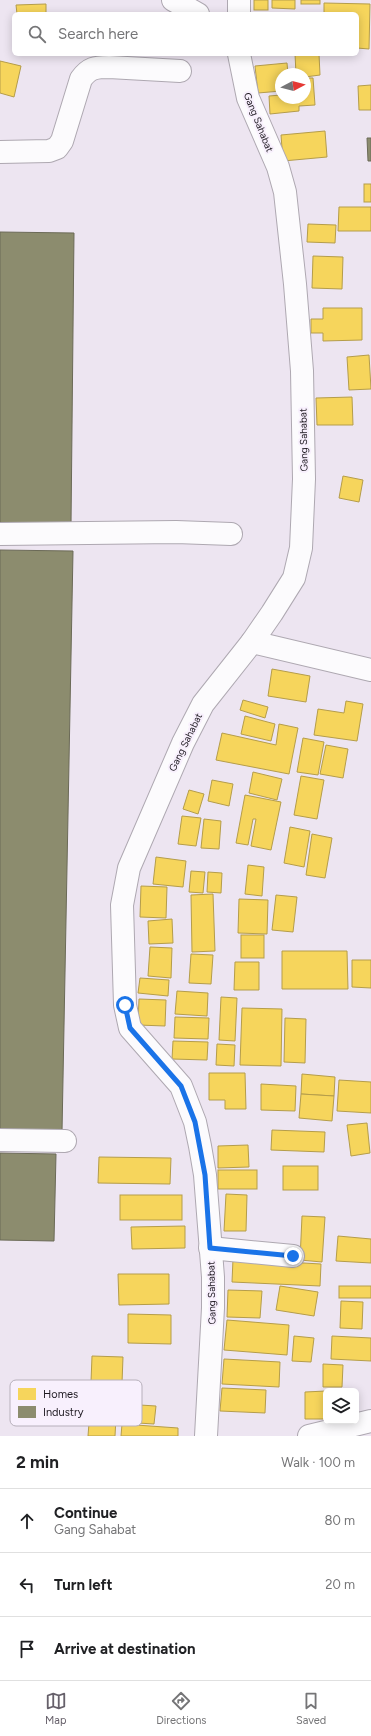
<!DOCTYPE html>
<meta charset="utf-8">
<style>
:root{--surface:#fff;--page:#f6f6f6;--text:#202124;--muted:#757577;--line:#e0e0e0;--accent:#66606a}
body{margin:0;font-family:Figtree,sans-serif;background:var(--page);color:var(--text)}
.controls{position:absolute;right:12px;bottom:12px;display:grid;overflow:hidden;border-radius:6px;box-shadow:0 2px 10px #0003}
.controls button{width:36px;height:36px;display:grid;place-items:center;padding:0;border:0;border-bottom:1px solid var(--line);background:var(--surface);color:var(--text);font:20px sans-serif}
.compass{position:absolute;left:275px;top:68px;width:36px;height:36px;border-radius:50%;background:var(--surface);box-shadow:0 2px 10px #0003;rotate:83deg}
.stop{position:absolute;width:12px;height:12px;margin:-9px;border:3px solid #1a73e8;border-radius:50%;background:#fff}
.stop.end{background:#1a73e8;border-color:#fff;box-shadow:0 1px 4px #0008}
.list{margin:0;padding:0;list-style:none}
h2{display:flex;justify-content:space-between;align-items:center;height:52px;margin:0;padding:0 16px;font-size:17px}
h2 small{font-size:13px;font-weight:400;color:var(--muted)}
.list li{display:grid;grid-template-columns:26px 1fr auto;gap:12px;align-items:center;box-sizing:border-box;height:64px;padding:0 16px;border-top:1px solid var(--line)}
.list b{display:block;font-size:15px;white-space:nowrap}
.list p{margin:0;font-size:13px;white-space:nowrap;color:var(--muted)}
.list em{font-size:13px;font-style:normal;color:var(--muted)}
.icon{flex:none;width:22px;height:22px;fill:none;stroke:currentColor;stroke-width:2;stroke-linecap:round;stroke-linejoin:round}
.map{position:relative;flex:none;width:371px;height:1436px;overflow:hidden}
.search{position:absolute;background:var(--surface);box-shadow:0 2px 10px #0003;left:12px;right:12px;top:12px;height:44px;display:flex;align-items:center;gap:10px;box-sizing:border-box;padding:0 14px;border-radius:6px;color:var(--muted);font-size:15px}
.sheet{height:244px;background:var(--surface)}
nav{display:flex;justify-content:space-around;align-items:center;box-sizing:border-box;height:56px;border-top:1px solid var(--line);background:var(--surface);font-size:11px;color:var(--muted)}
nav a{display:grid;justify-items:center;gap:2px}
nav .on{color:var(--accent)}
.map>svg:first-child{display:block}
.homes{fill:#f6d55c;stroke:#b59d4a}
.industry{fill:#8c8c6e;stroke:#6b6a57}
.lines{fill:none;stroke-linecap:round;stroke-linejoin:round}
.minor-casing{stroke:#aea8b1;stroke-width:24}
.minor{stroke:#fcfbfd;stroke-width:22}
.route{stroke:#1a73e8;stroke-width:5}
.labels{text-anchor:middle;stroke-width:4;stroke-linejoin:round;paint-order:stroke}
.street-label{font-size:10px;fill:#1e1921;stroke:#f8f0fd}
.key{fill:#f8f0fd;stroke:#b7b0bb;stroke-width:1}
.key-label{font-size:11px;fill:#1e1921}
</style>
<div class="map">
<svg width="371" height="1436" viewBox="0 0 371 1436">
<rect width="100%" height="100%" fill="#ede5f1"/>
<g class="homes">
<rect x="254" y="0" width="14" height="10"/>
<polygon points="272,0 295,0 295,9 272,8"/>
<rect x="301" y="0" width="19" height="4"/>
<polygon points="324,3 370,4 369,49 357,48 357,14 324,14"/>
<polygon points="46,4 46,14 17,14 16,5"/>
<polygon points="295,54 319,54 320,75 305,77 305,74 296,74"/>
<polygon points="0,61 21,66 14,97 0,93"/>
<polygon points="287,63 288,74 281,74 281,91 258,93 255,66"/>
<polygon points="305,78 313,78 315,105 299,106 299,111 270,114 269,96 281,95 281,98 305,98"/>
<polygon points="371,85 371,110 359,110 358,86"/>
<polygon points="325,131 327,157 283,161 281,135"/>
<rect x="364" y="184" width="7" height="18"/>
<polygon points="339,207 371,207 371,231 338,231"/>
<polygon points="308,224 336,225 335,243 307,242"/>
<polygon points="313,256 343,257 342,289 312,288"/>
<polygon points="323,308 362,308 362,340 323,341 323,333 311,333 311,319 323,319"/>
<polygon points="369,355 371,389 349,390 347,357"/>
<polygon points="352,397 353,425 317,425 316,398"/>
<polygon points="343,476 363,480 359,502 339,498"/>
<polygon points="272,669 310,676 306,702 268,696"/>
<polygon points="243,700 268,707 265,718 240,710"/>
<polygon points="346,701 363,704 357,741 314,735 318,709 344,713"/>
<polygon points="245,716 275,724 271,741 241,734"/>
<polygon points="279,724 298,728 289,774 216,760 222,733 276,745"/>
<polygon points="303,738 324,742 318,775 297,772"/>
<polygon points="326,745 348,749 343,778 320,774"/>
<polygon points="253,772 282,779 277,800 249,793"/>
<polygon points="301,776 324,780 317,819 294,815"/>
<polygon points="212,780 233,784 229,806 208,801"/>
<polygon points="189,790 204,794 198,814 183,809"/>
<polygon points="245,795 281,802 271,850 251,846 256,819 253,819 248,845 236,843"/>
<polygon points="182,816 201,818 196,846 178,844"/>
<polygon points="204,819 221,821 219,849 201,848"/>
<polygon points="290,827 310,831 304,867 284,863"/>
<polygon points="312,834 332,838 325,878 306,875"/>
<polygon points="156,857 186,861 183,887 153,884"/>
<polygon points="248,865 264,867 262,896 245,894"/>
<polygon points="191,871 205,872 203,893 189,892"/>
<polygon points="208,872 222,873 221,893 207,892"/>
<polygon points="141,886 167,887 166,918 140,917"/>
<polygon points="213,894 215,951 192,952 191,895"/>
<polygon points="276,895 297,897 293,932 272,930"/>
<polygon points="239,899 268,900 267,934 238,933"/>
<polygon points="172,919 173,943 149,944 148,921"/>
<rect x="241" y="935" width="23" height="23"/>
<polygon points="150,947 172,948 171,978 148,976"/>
<polygon points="282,951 347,951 348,989 282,989"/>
<polygon points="191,954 213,955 211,984 189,983"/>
<polygon points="352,960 371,960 371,988 352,987"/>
<polygon points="235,962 259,962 259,990 234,990"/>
<polygon points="140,978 169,980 168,996 138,993"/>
<polygon points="177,991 208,993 207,1016 175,1014"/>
<polygon points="221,997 237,998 235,1041 219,1040"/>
<polygon points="139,999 166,1000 165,1026 138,1025"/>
<polygon points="242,1008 282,1009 281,1066 240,1065"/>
<polygon points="175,1017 209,1018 208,1039 174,1038"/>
<polygon points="285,1018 306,1019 305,1063 284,1062"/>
<polygon points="173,1041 208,1042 207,1060 172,1059"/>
<polygon points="217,1044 235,1045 234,1066 216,1065"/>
<polygon points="209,1073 245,1073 246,1109 225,1109 225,1100 209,1100"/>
<polygon points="302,1074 335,1077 334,1096 301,1094"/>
<polygon points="339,1080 371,1082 371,1113 337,1111"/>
<polygon points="261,1084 296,1086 295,1111 261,1110"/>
<polygon points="301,1094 334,1096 332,1121 299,1118"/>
<polygon points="367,1123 370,1153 351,1156 347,1125"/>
<polygon points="272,1130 325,1132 324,1152 271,1150"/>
<polygon points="248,1145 249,1167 218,1168 218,1146"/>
<polygon points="99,1157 171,1158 170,1184 98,1183"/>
<rect x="283" y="1166" width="35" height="24"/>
<rect x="218" y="1170" width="39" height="19"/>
<polygon points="226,1194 247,1195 246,1231 224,1231"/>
<rect x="120" y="1195" width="62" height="25"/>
<polygon points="302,1216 325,1217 322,1262 300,1260"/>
<polygon points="185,1226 185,1248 132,1249 131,1227"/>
<polygon points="338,1236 371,1239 371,1263 336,1261"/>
<polygon points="233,1259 321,1264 320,1286 232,1282"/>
<polygon points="118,1274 169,1274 169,1304 119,1305"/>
<polygon points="280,1286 318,1292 314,1316 276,1310"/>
<rect x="339" y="1286" width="32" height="12"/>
<polygon points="228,1290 262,1291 260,1318 227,1317"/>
<polygon points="341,1301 363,1302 362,1329 340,1328"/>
<polygon points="128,1314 171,1315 171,1344 128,1343"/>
<polygon points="227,1320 289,1325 287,1355 224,1350"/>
<polygon points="294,1336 314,1338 311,1362 292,1361"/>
<polygon points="332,1336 371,1338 371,1361 331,1359"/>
<polygon points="92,1356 123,1357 122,1383 91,1382"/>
<polygon points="224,1359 280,1362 279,1387 222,1384"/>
<polygon points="323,1364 343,1365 342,1387 323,1387"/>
<polygon points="222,1388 266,1390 265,1413 220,1411"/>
<polygon points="326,1391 326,1419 305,1419 305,1392"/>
<polygon points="91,1397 117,1399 115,1436 88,1436"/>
<polygon points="124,1404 156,1406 154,1424 122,1422"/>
<polygon points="122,1424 178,1428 178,1436 121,1436"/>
</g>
<g class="industry">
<polygon points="367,138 371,138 371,161 368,161"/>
<polygon points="0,232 74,233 71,525 0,524"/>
<polygon points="0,550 73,551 62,1132 0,1131"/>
<polygon points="0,1153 56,1154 54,1241 0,1240"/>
</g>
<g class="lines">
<defs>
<g id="minor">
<polyline points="173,0 198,14"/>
<polyline points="239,14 239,0"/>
<path d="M0,152L49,151L57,148L62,141L81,79C89,68 95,67 109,67L180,71"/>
<polyline points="0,534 176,532 231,534"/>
<polyline points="252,642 371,670"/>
<polyline points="0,1140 65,1141"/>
<polyline points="210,1248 293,1256"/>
<polyline points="206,1436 213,1308 213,1277 205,1175 200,1146 195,1122 181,1086 130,1028 125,1005 122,905 129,868 183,743 203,704 252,642 272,613 294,578 301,548 304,479 302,371 295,284 285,192 278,167 248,98 239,54"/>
<polyline points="309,1436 371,1421"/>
</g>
</defs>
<use href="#minor" class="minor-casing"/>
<use href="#minor" class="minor"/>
</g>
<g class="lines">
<polyline class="route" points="125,1005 130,1028 181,1086 195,1122 205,1175 210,1248 293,1256"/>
</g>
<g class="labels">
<g class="street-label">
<text transform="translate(259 122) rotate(68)" y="4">Gang Sahabat</text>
<text transform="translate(303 440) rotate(-91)" y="4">Gang Sahabat</text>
<text transform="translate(185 742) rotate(-64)" y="4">Gang Sahabat</text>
<text transform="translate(211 1293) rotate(-91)" y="4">Gang Sahabat</text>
</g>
</g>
<rect x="10" y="1380" width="132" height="46" rx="6" class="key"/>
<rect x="18" y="1388" width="18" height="12" fill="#f6d55c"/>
<rect x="18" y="1406" width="18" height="12" fill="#8c8c6e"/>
<g class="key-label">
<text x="43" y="1398">Homes</text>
<text x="43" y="1416">Industry</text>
</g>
</svg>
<div class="controls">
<button><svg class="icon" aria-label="layers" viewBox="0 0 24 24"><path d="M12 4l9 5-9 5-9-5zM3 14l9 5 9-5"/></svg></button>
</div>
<svg class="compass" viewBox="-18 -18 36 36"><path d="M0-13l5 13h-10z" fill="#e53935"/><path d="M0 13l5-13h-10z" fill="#757577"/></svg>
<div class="stop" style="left:125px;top:1005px"></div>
<div class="stop end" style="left:293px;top:1256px"></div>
<div class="search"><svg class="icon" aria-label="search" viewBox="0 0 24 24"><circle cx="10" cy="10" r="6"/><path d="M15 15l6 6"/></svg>Search here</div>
</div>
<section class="sheet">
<h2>2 min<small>Walk · 100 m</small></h2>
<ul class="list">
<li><svg class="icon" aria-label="ahead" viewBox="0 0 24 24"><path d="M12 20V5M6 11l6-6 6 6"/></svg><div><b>Continue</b><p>Gang Sahabat</p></div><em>80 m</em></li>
<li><svg class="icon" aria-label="left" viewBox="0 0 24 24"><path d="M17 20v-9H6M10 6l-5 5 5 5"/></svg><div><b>Turn left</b></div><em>20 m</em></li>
<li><svg class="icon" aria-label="arrive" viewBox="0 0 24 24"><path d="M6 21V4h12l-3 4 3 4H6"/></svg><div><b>Arrive at destination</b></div></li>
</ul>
</section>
<nav>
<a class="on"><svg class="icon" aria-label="map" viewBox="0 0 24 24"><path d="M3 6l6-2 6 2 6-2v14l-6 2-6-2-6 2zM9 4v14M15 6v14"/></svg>Map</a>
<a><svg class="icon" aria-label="directions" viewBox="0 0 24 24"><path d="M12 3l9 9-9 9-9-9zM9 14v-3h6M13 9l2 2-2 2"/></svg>Directions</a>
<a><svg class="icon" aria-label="saved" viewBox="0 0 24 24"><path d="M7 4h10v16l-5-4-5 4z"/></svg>Saved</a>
</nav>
